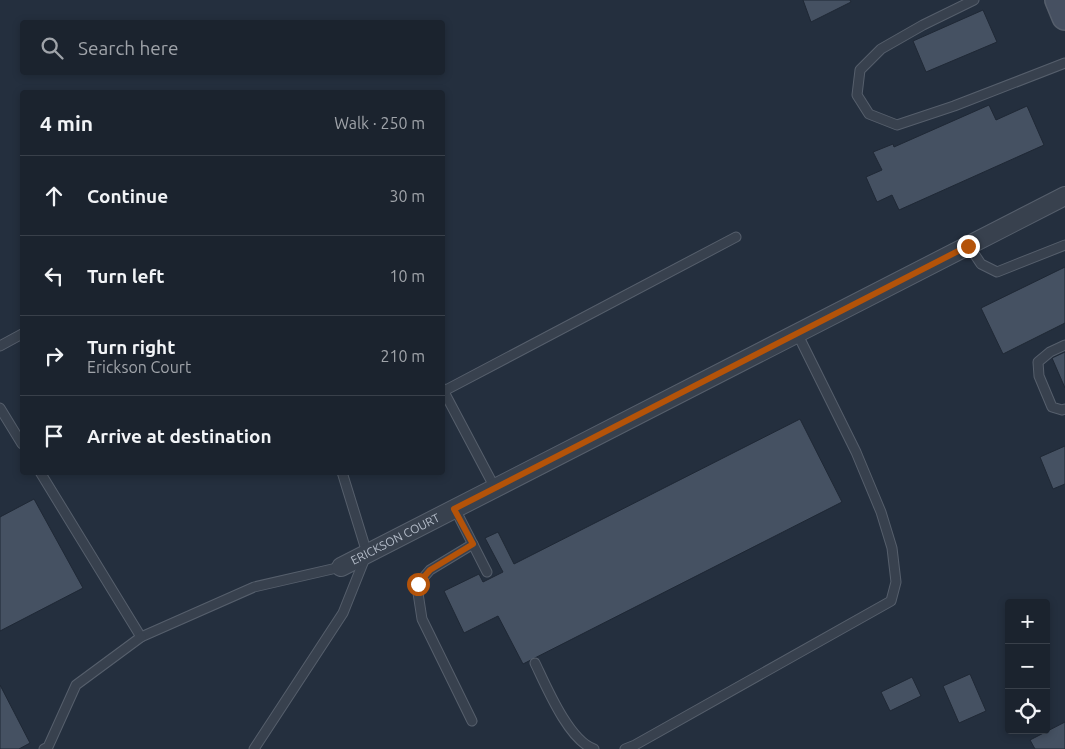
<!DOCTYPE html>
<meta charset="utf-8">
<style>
:root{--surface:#1b232e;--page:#282f3a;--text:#f1f3f6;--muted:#a0a4aa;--line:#39404a}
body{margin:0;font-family:Ubuntu,sans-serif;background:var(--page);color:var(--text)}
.controls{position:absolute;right:15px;bottom:15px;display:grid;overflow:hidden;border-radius:5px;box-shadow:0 2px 8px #0003}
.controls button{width:45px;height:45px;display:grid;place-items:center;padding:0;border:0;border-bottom:1px solid var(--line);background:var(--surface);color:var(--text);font:25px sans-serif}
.stop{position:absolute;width:15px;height:15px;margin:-11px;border:4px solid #b45309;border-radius:50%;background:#fff}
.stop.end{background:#b45309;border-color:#fff;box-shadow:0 1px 5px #0008}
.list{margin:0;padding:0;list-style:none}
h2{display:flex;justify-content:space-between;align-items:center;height:65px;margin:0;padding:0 20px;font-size:21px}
h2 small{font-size:16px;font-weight:400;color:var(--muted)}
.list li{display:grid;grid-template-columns:32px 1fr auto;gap:15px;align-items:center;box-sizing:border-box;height:80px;padding:0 20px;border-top:1px solid var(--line)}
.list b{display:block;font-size:19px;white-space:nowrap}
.list p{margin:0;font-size:16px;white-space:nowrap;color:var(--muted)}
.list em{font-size:16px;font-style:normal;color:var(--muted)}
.icon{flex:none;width:28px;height:28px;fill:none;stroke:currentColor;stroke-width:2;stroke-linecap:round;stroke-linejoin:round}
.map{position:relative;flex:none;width:1065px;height:749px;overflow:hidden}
.search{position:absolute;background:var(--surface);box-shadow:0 2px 8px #0003;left:20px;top:20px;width:425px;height:55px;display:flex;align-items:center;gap:12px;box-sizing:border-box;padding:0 18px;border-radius:5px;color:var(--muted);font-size:19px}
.panel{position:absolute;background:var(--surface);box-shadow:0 2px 8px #0003;left:20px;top:90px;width:425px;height:385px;border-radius:5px}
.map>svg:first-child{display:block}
.building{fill:#455162;stroke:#1f2835}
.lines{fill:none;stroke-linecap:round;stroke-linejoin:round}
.service-casing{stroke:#565f6c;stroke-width:11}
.minor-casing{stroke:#565f6c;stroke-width:20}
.secondary-casing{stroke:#565f6c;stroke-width:28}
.service{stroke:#38414e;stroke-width:9}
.minor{stroke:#38414e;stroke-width:18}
.secondary{stroke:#465061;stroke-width:25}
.route{stroke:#b45309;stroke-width:6}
.labels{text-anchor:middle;stroke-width:5;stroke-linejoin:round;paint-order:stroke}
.street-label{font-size:12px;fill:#b4bcc9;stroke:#1d2633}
</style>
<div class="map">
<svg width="1065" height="749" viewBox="0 0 1065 749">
<rect width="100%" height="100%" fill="#242f3e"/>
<g class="building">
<polygon points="803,0 850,0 851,2 811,22"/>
<polygon points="983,10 997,42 926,72 913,41"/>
<polygon points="989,105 996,120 1027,106 1044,145 899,210 892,195 877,202 866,177 882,170 873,152 893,144 894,147"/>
<polygon points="1065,267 1065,323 1003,354 981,308"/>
<polygon points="1065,352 1065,388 1052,358"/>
<polygon points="800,419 842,502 523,664 498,616 464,633 444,591 479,574 483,582 503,572 485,538 498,532 514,564"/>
<polygon points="1065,446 1065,484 1053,489 1040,457"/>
<polygon points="34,499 83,588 0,631 0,517"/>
<polygon points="970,674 986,711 959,723 943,686"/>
<polygon points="912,677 921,696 890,711 881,692"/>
<polygon points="0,685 30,743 19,749 0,749"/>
<polygon points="1065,722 1065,749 1035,749 1030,740"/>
</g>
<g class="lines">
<defs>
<g id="service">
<polyline points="974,0 923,25 881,49 860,70 857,95 869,114 897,125 954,106 1065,63"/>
<polyline points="969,246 981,264 997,272 1065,245"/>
<polyline points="1065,345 1050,352 1038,362 1039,376 1052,407 1062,410 1065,409"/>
<polyline points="0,346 22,334"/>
<polyline points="442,388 495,488"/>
<polyline points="444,391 736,237"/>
<polyline points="0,408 22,444"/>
<polyline points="40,472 141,637 254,587 341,567"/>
<polyline points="455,509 487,572"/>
<path d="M535,663C546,686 569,741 594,749"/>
<polyline points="472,721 422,619 418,593 418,584 430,570 473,544"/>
<polyline points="44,749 48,747 76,685 141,637"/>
<polyline points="254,749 343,613 367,553 342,472"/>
<polyline points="625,749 635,745 891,601 896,582 892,548 881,512 856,452 797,333"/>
</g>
<g id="minor">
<path id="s1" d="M341,567L1065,196"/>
</g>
<polyline id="secondary" points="1058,0 1065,17"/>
</defs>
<use href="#service" class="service-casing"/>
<use href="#minor" class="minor-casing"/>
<use href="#secondary" class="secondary-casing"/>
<use href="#service" class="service"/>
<use href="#minor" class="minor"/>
<use href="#secondary" class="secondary"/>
</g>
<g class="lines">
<polyline class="route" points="418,584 430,570 473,544 454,509 968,246"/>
</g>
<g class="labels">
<g class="street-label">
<text dy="4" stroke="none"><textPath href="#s1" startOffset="61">ERICKSON COURT</textPath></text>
</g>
</g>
</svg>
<div class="controls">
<button>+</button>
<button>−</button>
<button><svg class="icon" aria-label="locate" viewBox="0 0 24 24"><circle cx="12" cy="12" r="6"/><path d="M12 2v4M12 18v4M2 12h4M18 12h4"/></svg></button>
</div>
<div class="stop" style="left:418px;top:584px"></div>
<div class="stop end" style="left:968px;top:246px"></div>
<div class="search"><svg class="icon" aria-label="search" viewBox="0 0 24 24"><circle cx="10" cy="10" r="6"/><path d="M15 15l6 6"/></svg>Search here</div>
<section class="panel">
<h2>4 min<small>Walk · 250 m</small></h2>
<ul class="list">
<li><svg class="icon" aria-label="ahead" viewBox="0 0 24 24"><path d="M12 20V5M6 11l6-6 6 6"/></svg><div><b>Continue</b></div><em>30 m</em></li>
<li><svg class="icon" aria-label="left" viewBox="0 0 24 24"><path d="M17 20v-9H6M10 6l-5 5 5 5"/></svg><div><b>Turn left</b></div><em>10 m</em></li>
<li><svg class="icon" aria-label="right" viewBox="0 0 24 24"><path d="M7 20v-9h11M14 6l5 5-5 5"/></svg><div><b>Turn right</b><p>Erickson Court</p></div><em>210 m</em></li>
<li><svg class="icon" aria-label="arrive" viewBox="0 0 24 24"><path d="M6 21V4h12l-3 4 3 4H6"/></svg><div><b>Arrive at destination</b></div></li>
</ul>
</section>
</div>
